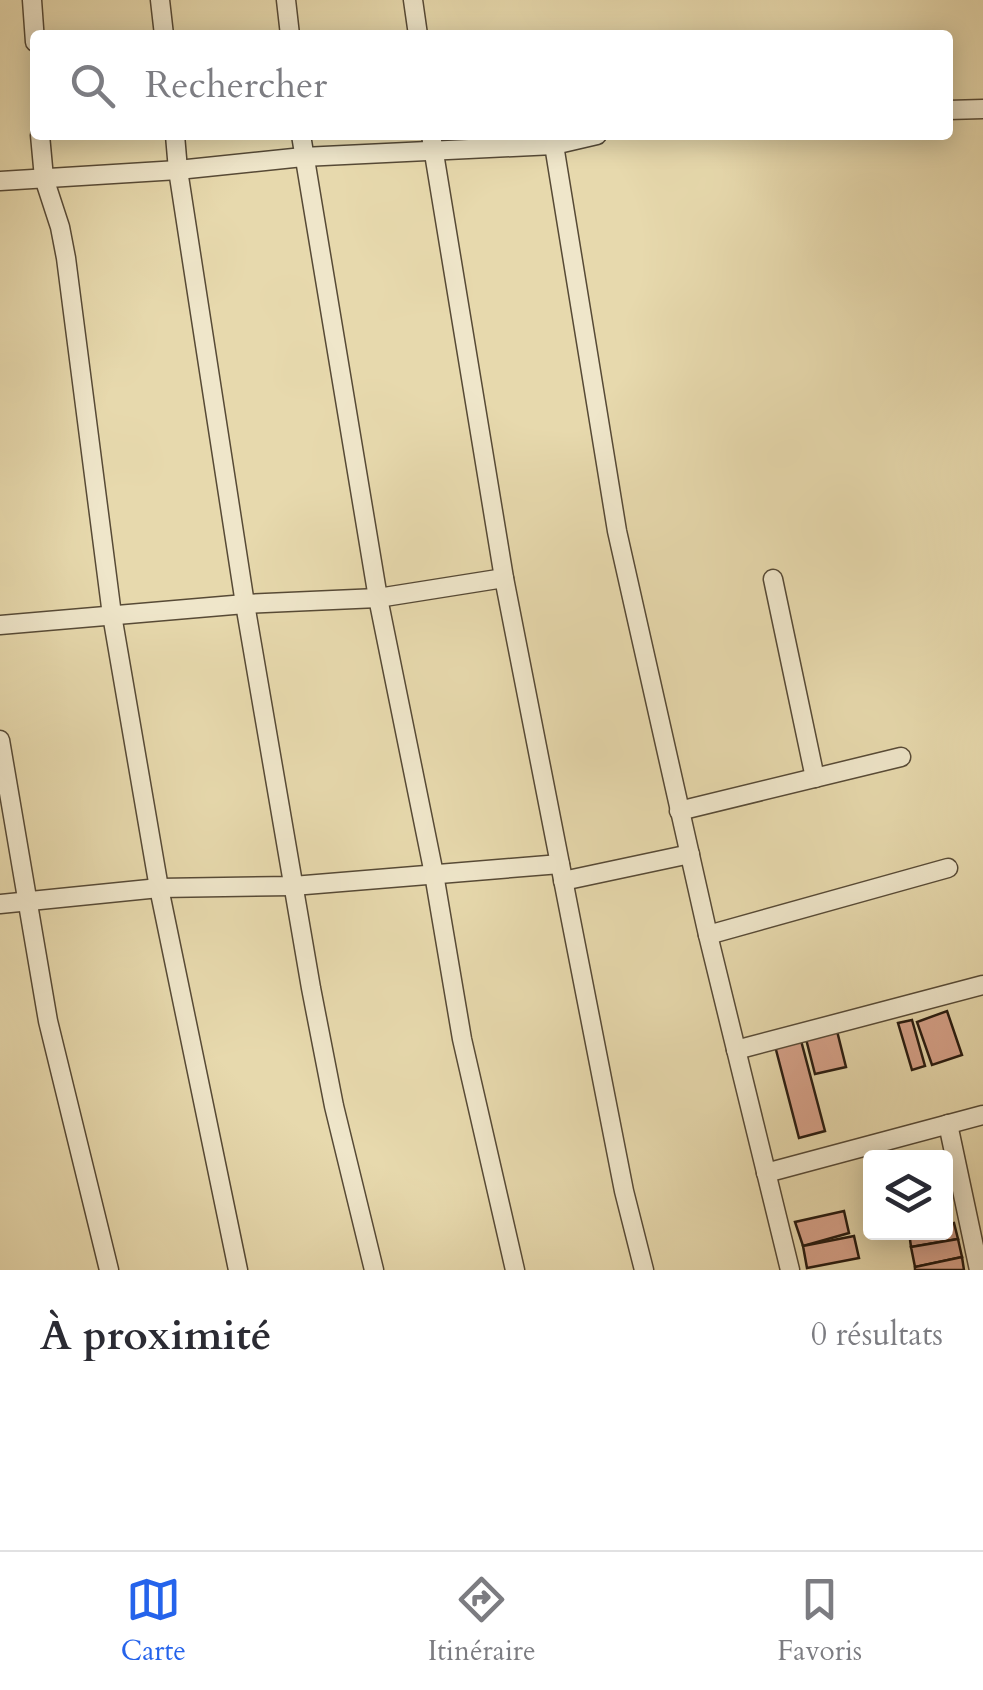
<!DOCTYPE html>
<html lang="fr">
<meta charset="utf-8">
<style>
:root{--surface:#fff;--page:#f7f7f7;--text:#2b2b33;--muted:#7c7c81;--line:#e1e1e2;--accent:#2563eb}
body{margin:0;font-family:Cardo,serif;background:var(--page);color:var(--text)}
.controls{position:absolute;right:30px;bottom:30px;display:grid;overflow:hidden;border-radius:10px;box-shadow:0 5px 25px #0003}
.controls button{width:90px;height:90px;display:grid;place-items:center;padding:0;border:0;border-bottom:2px solid var(--line);background:var(--surface);color:var(--text);font:50px sans-serif}
.list{margin:0;padding:0;list-style:none}
h2{display:flex;justify-content:space-between;align-items:center;height:130px;margin:0;padding:0 40px;font-size:42px}
h2 small{font-size:32px;font-weight:400;color:var(--muted)}
.icon{flex:none;width:55px;height:55px;fill:none;stroke:currentColor;stroke-width:2;stroke-linecap:round;stroke-linejoin:round}
.map{position:relative;flex:none;width:983px;height:1270px;overflow:hidden}
.search{position:absolute;background:var(--surface);box-shadow:0 5px 25px #0003;left:30px;right:30px;top:30px;height:110px;display:flex;align-items:center;gap:25px;box-sizing:border-box;padding:0 35px;border-radius:10px;color:var(--muted);font-size:38px}
.sheet{height:280px;background:var(--surface)}
nav{display:flex;justify-content:space-around;align-items:center;box-sizing:border-box;height:140px;border-top:2px solid var(--line);background:var(--surface);font-size:28px;color:var(--muted)}
nav a{display:grid;justify-items:center;gap:5px}
nav .on{color:var(--accent)}
.map>svg:first-child{display:block}
.building{fill:#d7a28a;stroke:#271a0f;stroke-width:2.5}
.lines{fill:none;stroke-linecap:round;stroke-linejoin:round}
.minor-casing{stroke:#574a36;stroke-width:21}
.minor{stroke:#efe6ca;stroke-width:18}
</style>
<div class="map">
<svg width="983" height="1270" viewBox="0 0 983 1270">
<rect width="100%" height="100%" fill="#e7d9ad"/>
<filter id="stains"><feTurbulence type="fractalNoise" baseFrequency=".002" numOctaves="4"/><feColorMatrix values="0 0 0 0 .2 0 0 0 0 .09 0 0 0 0 .02 0 0 0 .5 -.17"/></filter>
<radialGradient id="worn" r=".72"><stop offset=".6" stop-color="#630" stop-opacity="0"/><stop offset="1" stop-color="#630" stop-opacity=".3"/></radialGradient>
<g class="building">
<polygon points="947,1011 962,1055 932,1065 917,1022"/>
<polygon points="912,1020 925,1066 912,1070 898,1023"/>
<polygon points="837,1031 846,1067 815,1074 806,1039"/>
<polygon points="799,1033 825,1131 799,1138 775,1046"/>
<polygon points="844,1211 849,1233 803,1246 795,1222"/>
<polygon points="954,1223 958,1239 911,1247 909,1232 946,1232 946,1225"/>
<polygon points="854,1236 859,1258 807,1268 803,1246"/>
<polygon points="958,1239 962,1257 915,1267 911,1247"/>
<polygon points="962,1257 964,1270 915,1270 915,1267"/>
</g>
<g class="lines">
<defs>
<g id="minor">
<polyline points="32,0 35,42"/>
<polyline points="160,0 164,35"/>
<polyline points="286,0 290,35"/>
<polyline points="413,0 418,35"/>
<polyline points="948,110 983,109"/>
<polyline points="40,135 44,178 60,227 66,258 112,615 159,888 238,1270"/>
<polyline points="175,135 178,170 245,604 311,988 334,1106 374,1270"/>
<polyline points="301,135 378,598 434,874 462,1039 515,1270"/>
<polyline points="431,135 504,578 624,1191 644,1270"/>
<polyline points="554,145 617,531 708,935 790,1270"/>
<polyline points="0,181 178,170 303,157 554,145 597,135"/>
<polyline points="773,579 815,778"/>
<polyline points="0,625 245,604 378,598 504,578"/>
<polyline points="0,740 48,1021 109,1270"/>
<polyline points="679,811 901,757"/>
<polyline points="563,881 690,854"/>
<polyline points="0,904 159,888 293,886 560,864"/>
<polyline points="708,935 948,868"/>
<polyline points="736,1050 983,985"/>
<polyline points="948,1124 979,1270"/>
<polyline points="766,1173 983,1115"/>
</g>
</defs>
<use href="#minor" class="minor-casing"/>
<use href="#minor" class="minor"/>
</g>
<rect width="100%" height="100%" filter="url(#stains)"/>
<rect width="100%" height="100%" fill="url(#worn)"/>
</svg>
<div class="controls">
<button><svg class="icon" aria-label="layers" viewBox="0 0 24 24"><path d="M12 4l9 5-9 5-9-5zM3 14l9 5 9-5"/></svg></button>
</div>
<div class="search"><svg class="icon" aria-label="search" viewBox="0 0 24 24"><circle cx="10" cy="10" r="6"/><path d="M15 15l6 6"/></svg>Rechercher</div>
</div>
<section class="sheet">
<h2>À proximité<small>0 résultats</small></h2>
<ul class="list">
</ul>
</section>
<nav>
<a class="on"><svg class="icon" aria-label="map" viewBox="0 0 24 24"><path d="M3 6l6-2 6 2 6-2v14l-6 2-6-2-6 2zM9 4v14M15 6v14"/></svg>Carte</a>
<a><svg class="icon" aria-label="directions" viewBox="0 0 24 24"><path d="M12 3l9 9-9 9-9-9zM9 14v-3h6M13 9l2 2-2 2"/></svg>Itinéraire</a>
<a><svg class="icon" aria-label="saved" viewBox="0 0 24 24"><path d="M7 4h10v16l-5-4-5 4z"/></svg>Favoris</a>
</nav>
